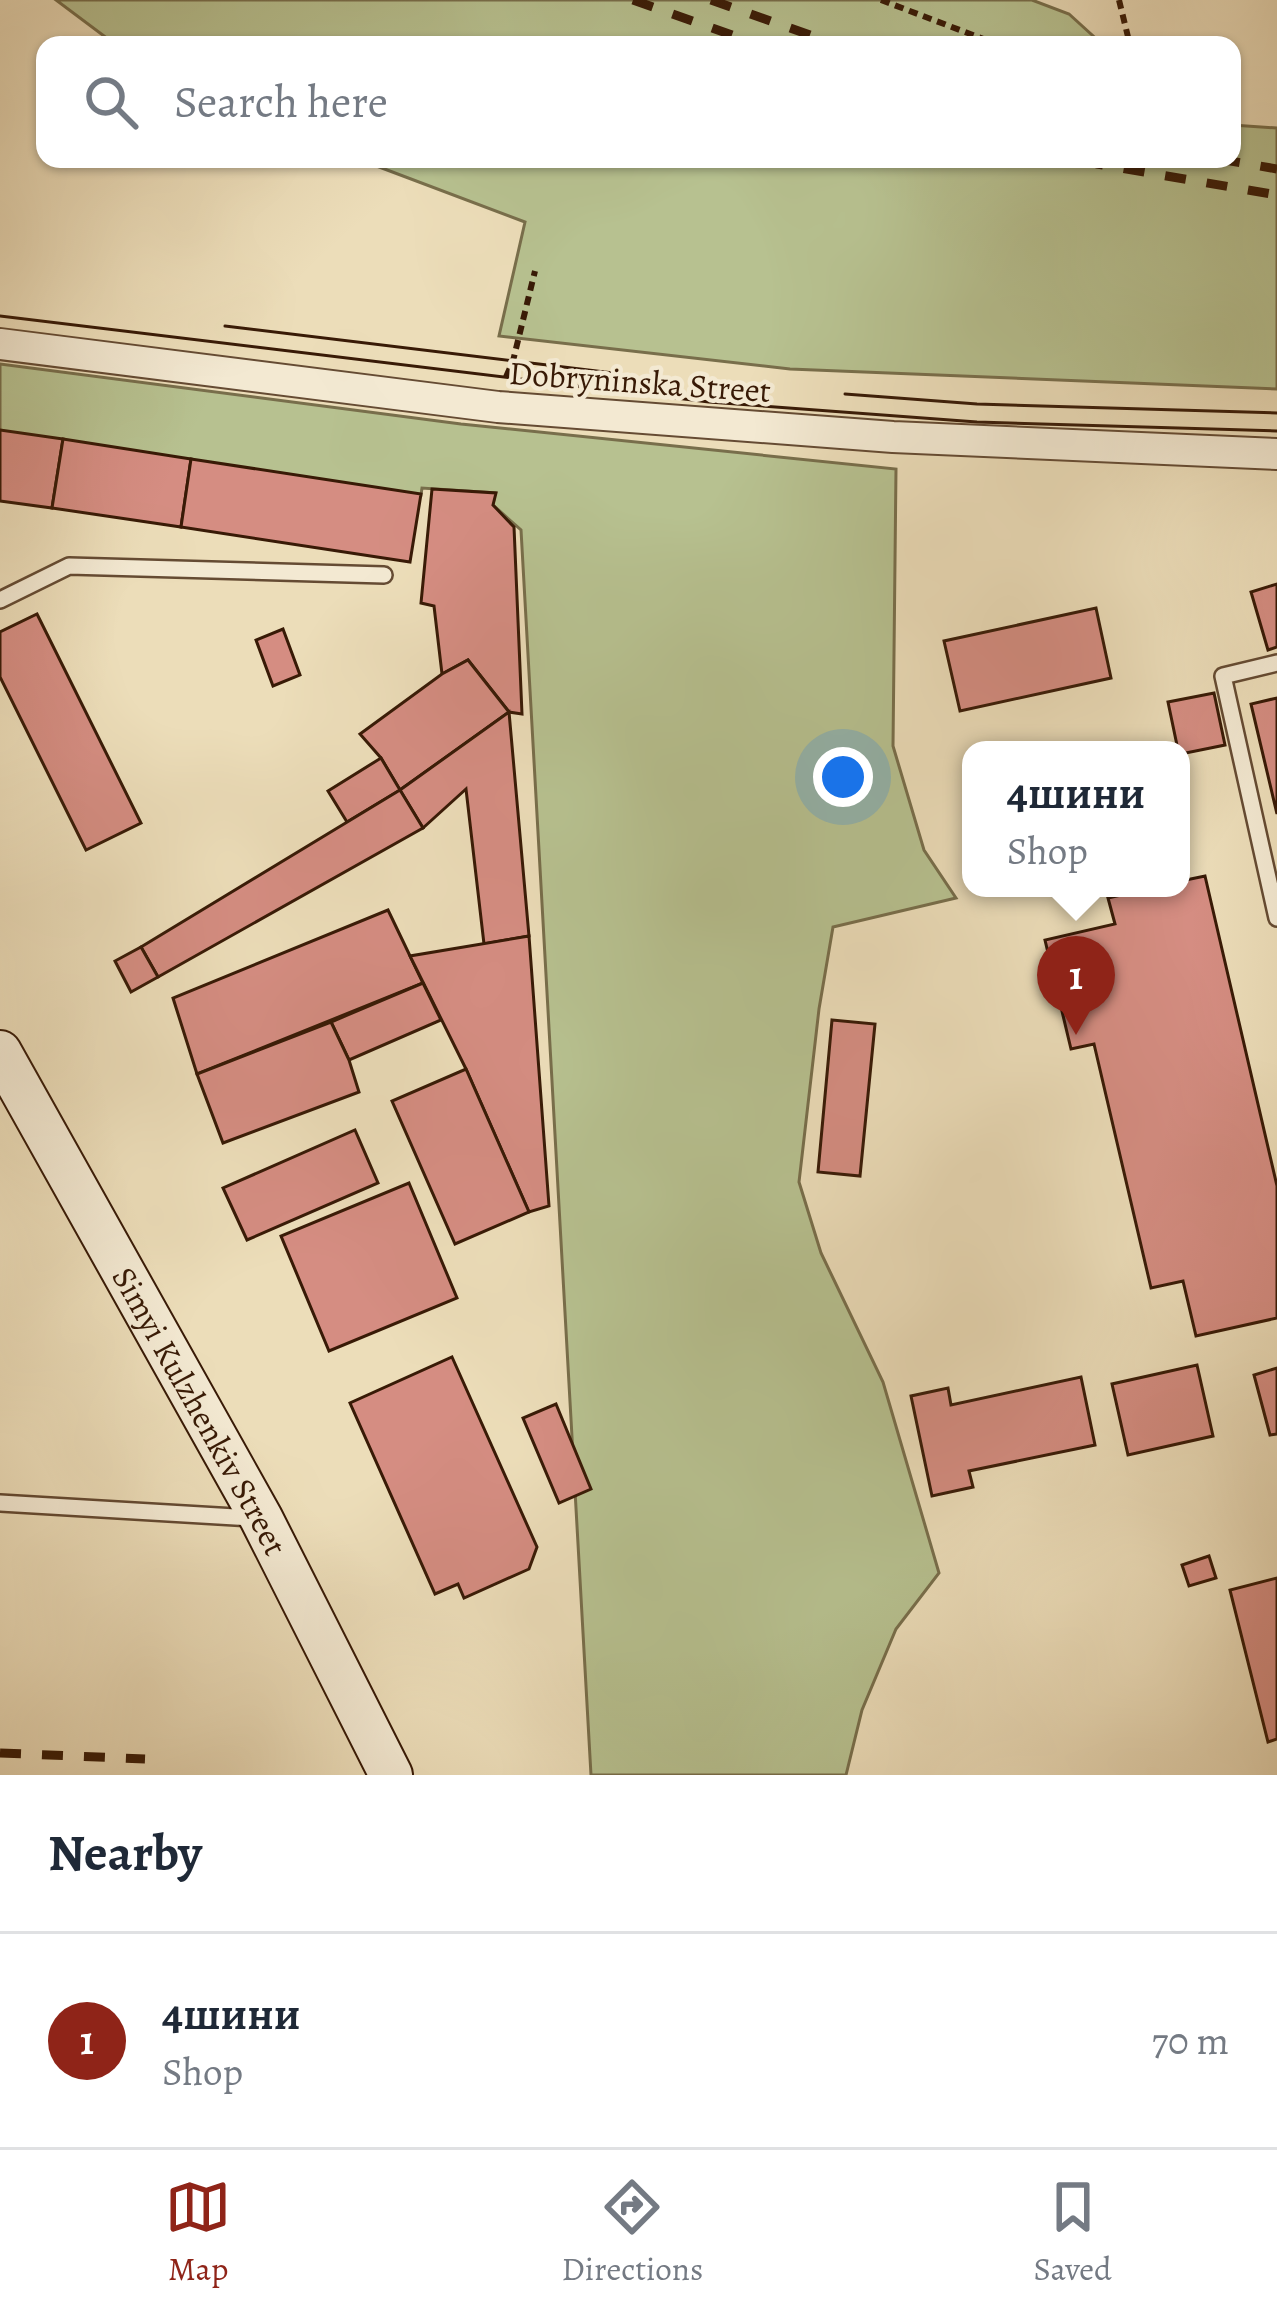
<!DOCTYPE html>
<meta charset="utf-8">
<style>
:root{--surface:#fff;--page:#f2f2f3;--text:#1f2937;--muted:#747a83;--line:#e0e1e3;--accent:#8f2418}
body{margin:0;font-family:Alegreya,serif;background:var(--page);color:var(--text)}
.you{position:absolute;left:843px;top:777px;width:42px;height:42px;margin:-30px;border:9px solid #fff;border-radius:50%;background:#1a73e8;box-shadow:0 0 0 18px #1a73e833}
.badge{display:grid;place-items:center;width:78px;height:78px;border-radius:50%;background:var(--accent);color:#fff;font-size:39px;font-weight:700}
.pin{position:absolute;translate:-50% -99px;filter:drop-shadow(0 3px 6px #0008)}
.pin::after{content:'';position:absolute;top:63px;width:42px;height:36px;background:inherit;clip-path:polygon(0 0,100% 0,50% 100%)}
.popup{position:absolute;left:962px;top:741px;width:228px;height:156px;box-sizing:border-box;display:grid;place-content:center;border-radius:24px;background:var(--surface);filter:drop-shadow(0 3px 9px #0005);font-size:39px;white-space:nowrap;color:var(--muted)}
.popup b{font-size:45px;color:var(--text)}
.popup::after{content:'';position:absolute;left:50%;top:100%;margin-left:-24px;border:24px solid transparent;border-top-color:var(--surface)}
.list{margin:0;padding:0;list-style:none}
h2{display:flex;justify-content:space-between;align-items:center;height:156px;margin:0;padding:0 48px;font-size:51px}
h2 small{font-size:39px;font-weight:400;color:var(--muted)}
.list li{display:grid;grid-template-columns:78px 1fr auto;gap:36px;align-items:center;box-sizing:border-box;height:216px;padding:0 48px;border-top:3px solid var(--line)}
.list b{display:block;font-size:45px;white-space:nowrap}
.list p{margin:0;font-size:39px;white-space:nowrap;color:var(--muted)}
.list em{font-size:39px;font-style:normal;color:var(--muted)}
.icon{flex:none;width:66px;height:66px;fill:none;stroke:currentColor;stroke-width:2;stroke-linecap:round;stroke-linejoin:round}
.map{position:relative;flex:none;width:1277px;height:1775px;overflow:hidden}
.search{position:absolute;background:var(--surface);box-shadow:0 3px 9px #0004;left:36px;right:36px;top:36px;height:132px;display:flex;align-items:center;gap:30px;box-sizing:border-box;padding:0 42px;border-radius:24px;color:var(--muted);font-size:45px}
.sheet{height:372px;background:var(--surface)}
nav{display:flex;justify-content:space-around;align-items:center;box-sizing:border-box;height:168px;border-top:3px solid var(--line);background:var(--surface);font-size:33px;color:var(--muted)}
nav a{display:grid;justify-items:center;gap:6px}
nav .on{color:var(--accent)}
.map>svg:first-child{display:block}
.green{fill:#b7c190;stroke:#786e4b;stroke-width:3}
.building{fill:#d58d82;stroke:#381a06;stroke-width:3}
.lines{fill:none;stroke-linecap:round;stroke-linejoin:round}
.service-casing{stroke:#654b33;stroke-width:20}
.minor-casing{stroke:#654b33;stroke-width:34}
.secondary-casing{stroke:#381a06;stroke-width:46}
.path{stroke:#381a06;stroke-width:6;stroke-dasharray:9 6;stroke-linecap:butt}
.service{stroke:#f3e9d2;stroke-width:15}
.minor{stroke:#f3e9d2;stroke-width:30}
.secondary{stroke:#f3e9d2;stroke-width:42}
.tram{stroke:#381a06;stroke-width:3}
.rail{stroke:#381a06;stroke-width:9;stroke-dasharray:21 21;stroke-linecap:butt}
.labels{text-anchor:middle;stroke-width:9;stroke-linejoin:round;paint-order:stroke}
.street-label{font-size:33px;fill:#381a06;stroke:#f3e9d2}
</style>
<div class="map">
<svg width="1277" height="1775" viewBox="0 0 1277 1775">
<rect width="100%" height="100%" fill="#ecddb9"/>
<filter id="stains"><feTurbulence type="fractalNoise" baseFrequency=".00167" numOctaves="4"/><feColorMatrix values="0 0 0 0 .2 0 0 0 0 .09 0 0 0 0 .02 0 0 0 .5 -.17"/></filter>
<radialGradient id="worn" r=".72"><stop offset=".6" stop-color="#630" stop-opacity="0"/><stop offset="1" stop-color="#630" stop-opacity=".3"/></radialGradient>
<g class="green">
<polygon points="56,0 1032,0 1069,14 1103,45 116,45"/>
<polygon points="1232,125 1277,128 1277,389 790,369 499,336 525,222 358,159 1232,159"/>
<polygon points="0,364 461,424 896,469 893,746 924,850 956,898 833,927 819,1009 799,1182 821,1253 883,1382 939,1573 896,1629 862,1710 846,1775 591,1775 521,530 493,505 495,493 422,488 421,495 0,431"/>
</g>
<g class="building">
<polygon points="0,430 63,439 52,508 0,501"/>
<polygon points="63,439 191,459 181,527 52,508"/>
<polygon points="191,459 421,494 410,562 181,527"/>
<polygon points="432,489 496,493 493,505 514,527 522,714 509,712 468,660 442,674 434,606 421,603"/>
<polygon points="1277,584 1277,647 1268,650 1251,592"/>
<polygon points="1096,608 1111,678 960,711 944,641"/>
<polygon points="37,614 141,823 86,850 0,677 0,632"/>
<polygon points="283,629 300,675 273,686 256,640"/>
<polygon points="468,660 509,712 400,790 381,758 360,734 442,674"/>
<polygon points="1214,693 1225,745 1181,754 1181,750 1178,750 1168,702"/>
<polygon points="1277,698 1277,814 1251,704"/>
<polygon points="509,712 529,936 484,944 466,789 423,828 400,790"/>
<polygon points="381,758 400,790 347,822 328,791"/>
<polygon points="400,790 423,828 158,977 141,947"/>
<polygon points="1205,876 1277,1186 1277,1318 1196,1336 1183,1281 1151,1288 1094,1044 1071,1049 1045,940 1115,924 1108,898 1151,888 1181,888 1181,881"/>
<polygon points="388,910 423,983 197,1074 173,998"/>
<polygon points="529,936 549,1206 529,1212 466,1069 410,956"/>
<polygon points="141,947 158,977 131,992 115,961"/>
<polygon points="423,983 441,1020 349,1060 331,1022"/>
<polygon points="832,1020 875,1024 860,1176 818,1172"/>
<polygon points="331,1022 349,1060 359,1092 223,1143 197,1074"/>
<polygon points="466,1069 529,1212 455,1244 392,1101"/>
<polygon points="355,1130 378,1183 247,1240 223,1188"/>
<polygon points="409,1183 457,1298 329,1351 281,1236"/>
<polygon points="452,1357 537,1547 529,1569 464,1598 458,1584 435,1594 350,1403"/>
<polygon points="1197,1365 1213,1436 1128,1455 1112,1384"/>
<polygon points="1277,1368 1277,1434 1270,1435 1254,1375"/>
<polygon points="1081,1377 1095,1445 969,1471 973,1487 932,1496 911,1396 948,1388 951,1405"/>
<polygon points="556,1404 591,1489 559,1503 523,1418"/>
<polygon points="1209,1556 1216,1578 1189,1586 1182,1565"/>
<polygon points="1277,1578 1277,1739 1268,1742 1230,1590"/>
</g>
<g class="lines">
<defs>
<g id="service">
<polyline points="0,600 69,566 384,575"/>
<polyline points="1277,663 1223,676 1277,918"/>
<polyline points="0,1503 252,1518"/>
</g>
<polyline id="minor" points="0,344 498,407 893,437 1277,454"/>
<g id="secondary">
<path id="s1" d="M0,1052L261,1518L391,1775"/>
</g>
</defs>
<use href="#service" class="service-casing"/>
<use href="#minor" class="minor-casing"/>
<use href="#secondary" class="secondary-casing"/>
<g class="path">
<polyline points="881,0 986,40 1031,45"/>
<polyline points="1119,0 1130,45"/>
<polyline points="506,377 513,361 535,271"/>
</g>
<use href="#service" class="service"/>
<use href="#minor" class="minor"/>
<use href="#secondary" class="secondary"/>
<g class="tram">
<polyline points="0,316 709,402 977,422 1277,431"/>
<polyline points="225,326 613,373"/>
<polyline points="845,394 977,404 1277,413"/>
</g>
<g class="rail">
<polyline points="633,0 760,45"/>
<polyline points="711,0 838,45"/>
<polyline points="1083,159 1097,164 1277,195"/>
<polyline points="1219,159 1277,169"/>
<polyline points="0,1753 145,1759"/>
</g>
</g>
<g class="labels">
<g class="street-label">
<text transform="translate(640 381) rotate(4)" y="12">Dobryninska Street</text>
<text dy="12" stroke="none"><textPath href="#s1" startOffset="411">Simyi Kulzhenkiv Street</textPath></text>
</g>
</g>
<rect width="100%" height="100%" filter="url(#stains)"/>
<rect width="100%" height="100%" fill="url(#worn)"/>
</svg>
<div class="you"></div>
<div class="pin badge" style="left:1076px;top:1035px">1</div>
<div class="popup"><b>4шини</b>Shop</div>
<div class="search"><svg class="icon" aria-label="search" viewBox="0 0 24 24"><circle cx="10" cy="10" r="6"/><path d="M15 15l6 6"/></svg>Search here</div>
</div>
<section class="sheet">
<h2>Nearby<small></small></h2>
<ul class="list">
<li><span class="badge">1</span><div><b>4шини</b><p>Shop</p></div><em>70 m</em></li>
</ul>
</section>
<nav>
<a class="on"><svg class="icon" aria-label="map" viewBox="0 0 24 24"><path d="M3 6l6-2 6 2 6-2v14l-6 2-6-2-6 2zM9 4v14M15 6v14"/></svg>Map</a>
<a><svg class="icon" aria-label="directions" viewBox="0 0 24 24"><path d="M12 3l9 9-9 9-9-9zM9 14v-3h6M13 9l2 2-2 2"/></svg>Directions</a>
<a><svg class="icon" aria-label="saved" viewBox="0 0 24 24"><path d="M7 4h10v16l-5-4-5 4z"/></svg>Saved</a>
</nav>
